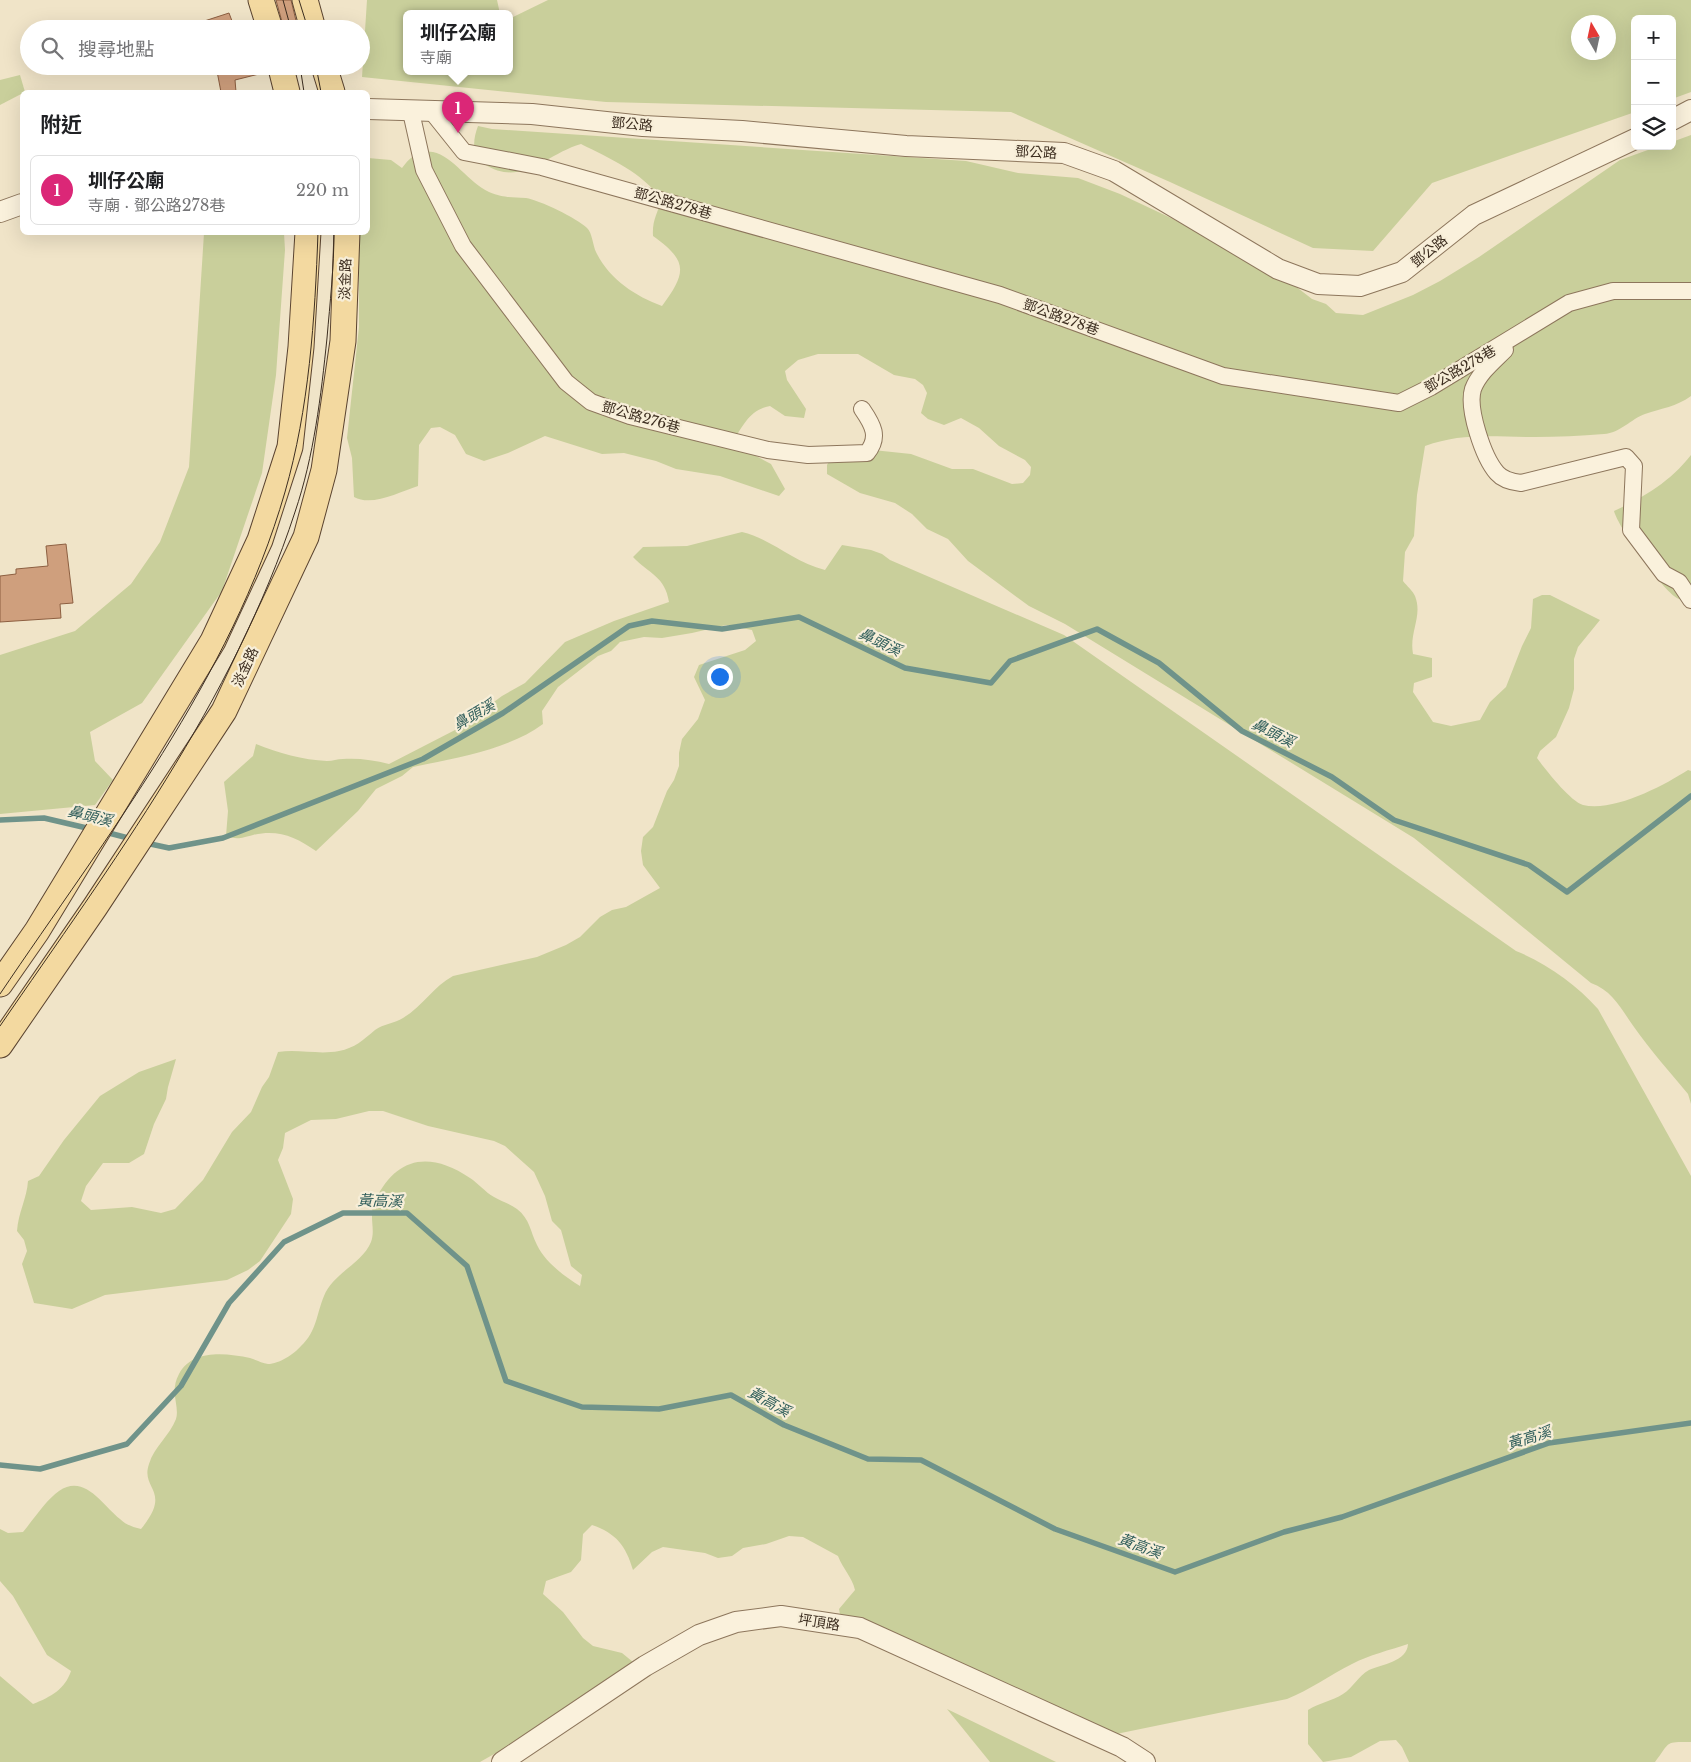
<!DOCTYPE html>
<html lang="zh-TW">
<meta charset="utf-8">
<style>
:root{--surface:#fff;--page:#f6f6f6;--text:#202124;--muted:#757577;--line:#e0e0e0;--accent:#db2777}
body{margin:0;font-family:"Libre Baskerville","Noto Sans TC",serif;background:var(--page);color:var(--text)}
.controls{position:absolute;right:15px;top:15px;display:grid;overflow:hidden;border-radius:8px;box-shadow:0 5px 20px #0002}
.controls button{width:45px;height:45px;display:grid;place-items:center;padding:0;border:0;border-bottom:1px solid var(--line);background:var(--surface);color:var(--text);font:25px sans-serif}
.compass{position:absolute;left:1571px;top:15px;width:45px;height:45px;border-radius:50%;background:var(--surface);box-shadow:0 5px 20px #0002;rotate:351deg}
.you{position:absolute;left:719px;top:676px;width:18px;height:18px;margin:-12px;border:4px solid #fff;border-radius:50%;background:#1a73e8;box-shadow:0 0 0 8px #1a73e833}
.badge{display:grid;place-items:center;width:32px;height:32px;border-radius:50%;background:var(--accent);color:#fff;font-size:16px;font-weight:700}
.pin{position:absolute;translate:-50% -41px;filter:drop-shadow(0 1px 2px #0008)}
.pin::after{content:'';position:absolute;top:26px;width:18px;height:15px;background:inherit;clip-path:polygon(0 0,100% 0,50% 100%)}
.popup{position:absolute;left:403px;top:10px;width:110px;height:65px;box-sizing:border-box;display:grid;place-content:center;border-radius:8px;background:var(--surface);filter:drop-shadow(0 1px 4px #0005);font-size:16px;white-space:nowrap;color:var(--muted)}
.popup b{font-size:19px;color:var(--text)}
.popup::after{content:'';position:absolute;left:50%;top:100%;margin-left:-10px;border:10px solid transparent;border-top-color:var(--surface)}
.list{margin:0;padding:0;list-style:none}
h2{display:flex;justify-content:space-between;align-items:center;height:65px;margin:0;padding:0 20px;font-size:21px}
h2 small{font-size:16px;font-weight:400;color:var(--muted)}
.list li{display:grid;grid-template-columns:32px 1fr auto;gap:15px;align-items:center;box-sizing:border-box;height:70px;margin:0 10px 10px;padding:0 10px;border:1px solid var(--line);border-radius:8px}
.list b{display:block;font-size:19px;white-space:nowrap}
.list p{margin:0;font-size:16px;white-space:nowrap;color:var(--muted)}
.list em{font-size:16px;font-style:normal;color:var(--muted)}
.icon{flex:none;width:28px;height:28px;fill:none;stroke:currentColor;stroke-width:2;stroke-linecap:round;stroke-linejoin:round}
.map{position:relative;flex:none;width:1691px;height:1762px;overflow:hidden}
.search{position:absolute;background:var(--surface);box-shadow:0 5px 20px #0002;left:20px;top:20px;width:350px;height:55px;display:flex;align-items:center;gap:12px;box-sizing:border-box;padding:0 18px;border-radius:28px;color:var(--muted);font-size:19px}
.panel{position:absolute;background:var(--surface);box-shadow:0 5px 20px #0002;left:20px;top:90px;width:350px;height:145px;border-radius:8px}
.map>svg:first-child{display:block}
.green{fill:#c9cf9b;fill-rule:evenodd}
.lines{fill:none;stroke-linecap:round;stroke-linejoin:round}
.stream{stroke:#6f938a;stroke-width:5.5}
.building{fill:#cf9f7d;stroke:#8d5f41}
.minor-casing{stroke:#8d765c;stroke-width:18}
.tertiary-casing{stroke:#8d765c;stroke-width:22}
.primary-casing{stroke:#5b4430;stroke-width:27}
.minor{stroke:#faf1dc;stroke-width:16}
.tertiary{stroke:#faf1dc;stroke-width:20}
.primary{stroke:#f3d9a0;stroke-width:25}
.tram{stroke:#3d2e20;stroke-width:1}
.labels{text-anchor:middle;stroke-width:4.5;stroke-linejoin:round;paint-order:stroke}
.street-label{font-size:14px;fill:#3d2e20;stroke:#f7eed8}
.water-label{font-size:15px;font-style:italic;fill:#2f5d5a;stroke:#f7eed8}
</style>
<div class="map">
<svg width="1691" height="1762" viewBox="0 0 1691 1762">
<rect width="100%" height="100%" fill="#f0e4c8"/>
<g class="green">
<path d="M367,0H497L500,14H407V72H509V19L548,0H1691V92L1672,99V19H1635V112L1432,183L1373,251L1313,248L1170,182L1011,112L606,102L362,77ZM1608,22V52H1578V22Z"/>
<polygon points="20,75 25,92 0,105 0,80"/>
<path d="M478,126L492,129L966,161L1018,173L1078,178L1120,194L1171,218L1290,282L1312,299L1326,304L1336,313L1363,315L1413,295L1440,281L1479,257L1620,160L1659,146H1672V142L1691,135V396C1676,407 1662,408 1645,414C1631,419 1620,433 1604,434C1581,436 1557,437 1535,437C1496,437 1462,432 1425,446L1417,495L1414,536L1405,552L1403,581C1407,586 1413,591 1415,596C1423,616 1409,632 1413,654L1432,658V677L1414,683L1413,692L1433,722L1451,726L1480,720L1490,702L1506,687L1522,646L1531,628L1533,599L1542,595H1550L1600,620L1578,647L1574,659V689L1569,708L1556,737L1540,751L1537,758C1545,769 1570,801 1583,805C1614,812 1663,786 1688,770L1691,771V1104L1688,1094C1670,1072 1650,1050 1634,1027C1621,1009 1613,991 1591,983L1414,838L1065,624L1029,606L968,561L948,539L927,529L912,514L895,503L860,493L827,474V465L831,458L873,450L911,454L952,469H973L1012,484L1023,483L1030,475L1031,467L1025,460L999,446L979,428L961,418L944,425L928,419L921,413L927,393L923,385L915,379L894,375L858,354H818L798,360L785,371L787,380L806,409L804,418L785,416L770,406C750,409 742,427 732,443L771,464L785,489L779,496L720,476L676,469L656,461L624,453L602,454L545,436L508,453L484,461L466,454L455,435L440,427L431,428L419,445L418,486C399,492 372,507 354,497L352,458L347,438L359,327V233L368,232V158L391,160L402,168C409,158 419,149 433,152C453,156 469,183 489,192C504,198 511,197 526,198C539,200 577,218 587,228C592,232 593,246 596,252C609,279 635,296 662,306C687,272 688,261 653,236C652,219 658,214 661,199C643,173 609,158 581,144C546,154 521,188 484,164C471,155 473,139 478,126Z"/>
<polygon points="204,233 284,233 285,250 276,375 262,473 222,591 142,703 90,732 95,761 113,780 95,805 0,814 0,655 75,631 131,584 160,542 189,467"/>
<path d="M1691,455V598C1688,598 1682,600 1679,599C1665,594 1618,527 1614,511C1644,497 1670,482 1691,455Z"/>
<path d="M742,532C772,539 793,562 825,570L842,545L871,550L882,554L890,560L1064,635L1516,951C1546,963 1577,985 1598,1009L1691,1176V1742C1664,1742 1671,1741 1655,1762H1409L1402,1747L1396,1740L1380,1741L1351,1757L1323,1762L1308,1744V1710C1319,1703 1332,1701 1343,1694C1353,1688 1358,1676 1369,1670C1382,1664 1407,1662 1408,1644C1390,1650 1369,1655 1352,1664C1330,1675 1310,1690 1287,1699L1121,1733L1110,1737L841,1620L839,1609L855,1590C852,1577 843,1569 838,1556L803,1537L789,1536L766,1544L743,1548L732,1556L718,1558L705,1553L663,1547L652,1552L633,1570C626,1546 616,1533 592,1525L583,1534L581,1560L571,1572L546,1581L543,1594L563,1612L583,1638L593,1646L622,1653L633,1662L624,1674L593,1698L480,1762H0V1676L33,1704C51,1697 65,1689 71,1671L47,1655L13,1596L0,1581V1529L8,1533L23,1532C33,1520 47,1499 59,1491C85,1473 103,1506 120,1519C126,1525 133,1527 141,1529C173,1490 140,1490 149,1464C154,1447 170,1435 176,1419C180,1406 169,1392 179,1374C192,1349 226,1353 250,1358C256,1360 262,1363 268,1364C279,1364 294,1354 301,1346C317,1331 316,1315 324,1296C333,1273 362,1264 371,1242C376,1229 368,1216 375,1201C396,1156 430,1151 470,1178C478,1183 485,1192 494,1197C501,1201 510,1204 517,1209C530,1219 530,1231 537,1245C546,1263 564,1276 580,1286L582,1275L571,1266L561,1230L552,1221L545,1196L534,1172L505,1146L494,1141L428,1126L383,1111H369L336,1119L311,1120L285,1133L283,1148L278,1160L293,1199L291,1214L260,1261L248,1270L227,1280L105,1295L72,1309L34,1303L22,1264L27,1251L24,1240L17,1231C18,1213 27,1198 28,1181L39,1176L64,1140L100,1096L139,1072L176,1059L168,1087L166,1099L154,1124L144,1154L129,1163H103L86,1186L81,1201L91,1210L132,1207L161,1213L175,1209L203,1180L232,1132L251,1112L262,1087L269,1077L278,1052C299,1049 319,1055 339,1051C355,1048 363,1040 375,1030C383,1024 395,1023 403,1018C423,1006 434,986 453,976L537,957L566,945L580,937L600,917L612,910L626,907L660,888L643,865L641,851L643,837L653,827L667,791L674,780L679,766V753L682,739L698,719L705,700L694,677L699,665L745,650L756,641L752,630L726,625L692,633L662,638L644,637L620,642L611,651L598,656L558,687L542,711L543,724C508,750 455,758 413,767L402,776L376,789L358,811L316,851C296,837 278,829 253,835C241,838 238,840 226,836L228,811L224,782L253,756L256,744C278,753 303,760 327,761C333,761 337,759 343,759C358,758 374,760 389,764L457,729L502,696L525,683L565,642L614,621L669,602C665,576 649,574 633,557L643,547L687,546Z"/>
<polygon points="947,1709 1056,1762 990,1762"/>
</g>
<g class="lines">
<g class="stream">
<polyline points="0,820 44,818 91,829"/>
<polyline points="105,832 132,839"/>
<polyline points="146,843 169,848 223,838 423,759 503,713 629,626 652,621 722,629 799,617 905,668 991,683 1010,661 1097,629 1159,663 1242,731 1332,777 1394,820 1529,865 1567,892 1691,796"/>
<polyline points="0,1465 40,1469 127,1444 181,1386 229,1303 284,1242 343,1213 407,1213 467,1266 506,1381 582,1407 659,1409 731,1395 784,1425 868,1459 921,1460 1055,1529 1175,1572 1284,1532 1342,1517 1549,1443 1691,1423"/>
</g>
</g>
<g class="building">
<polygon points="276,0 291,0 298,29 284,29"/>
<polygon points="229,13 235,29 190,29 189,26"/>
<polygon points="216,66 267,66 267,72 235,80 236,92 221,92"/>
<polygon points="66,544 73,603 60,604 61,618 0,622 0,576 16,574 16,569 48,566 46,546"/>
</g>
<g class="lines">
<defs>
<g id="minor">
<path d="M411,112L424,170L463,246L566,382L591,402L630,416L768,450L808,455L867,453C880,437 873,425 862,409"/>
<polyline points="432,112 464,152 542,167 1000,295 1223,376 1399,403 1431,387 1569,303 1613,291 1691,291"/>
<path d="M1505,350C1494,361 1479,373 1473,389C1467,408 1483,457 1497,473C1503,480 1512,482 1521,483L1626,457L1634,466L1631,530L1664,574L1679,582L1691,600"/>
</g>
<g id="tertiary">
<polyline points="368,109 532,114 643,126 742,131 906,146 1064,153 1114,171 1278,269 1318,284 1360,286 1402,272 1474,215 1635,139"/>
<polyline points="1672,120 1691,110"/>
<polyline points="0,212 22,204"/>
<polyline points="502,1762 645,1666 699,1635 736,1622 781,1616 860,1628 1122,1747 1145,1762"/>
</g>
<g id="primary">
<polyline points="261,0 270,29"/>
<polyline points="305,0 313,29"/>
<polyline points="324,66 332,92"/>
<polyline points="281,68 287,92"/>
<polyline points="0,984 37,931 213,641 260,540 290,447 301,347 308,232"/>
<polyline points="0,1045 95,907 224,711 306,537 324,470 343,341 347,232"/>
</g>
</defs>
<use href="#minor" class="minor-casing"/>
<use href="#tertiary" class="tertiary-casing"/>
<use href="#primary" class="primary-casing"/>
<use href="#minor" class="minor"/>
<use href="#tertiary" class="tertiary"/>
<use href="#primary" class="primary"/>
<g class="tram">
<polyline points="283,0 291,29"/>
<polyline points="299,0 308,29"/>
<polyline points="300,66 304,92"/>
<polyline points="316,66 321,92"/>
<path d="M0,994C107,835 231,679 285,492C309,409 315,319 318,232"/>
<path d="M0,1026C112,863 233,702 295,512C314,456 321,396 327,338C330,303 334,267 334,232"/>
</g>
</g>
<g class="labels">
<g class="street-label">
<text transform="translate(632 124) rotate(5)" y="5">鄧公路</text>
<text transform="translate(1036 152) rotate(3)" y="5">鄧公路</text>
<text transform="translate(673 203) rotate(16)" y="5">鄧公路278巷</text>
<text transform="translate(1429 251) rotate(-39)" y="5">鄧公路</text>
<text transform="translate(345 279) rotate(-88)" y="5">淡金路</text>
<text transform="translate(1061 317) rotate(20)" y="5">鄧公路278巷</text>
<text transform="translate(1460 369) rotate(-30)" y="5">鄧公路278巷</text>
<text transform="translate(641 417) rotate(16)" y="5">鄧公路276巷</text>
<text transform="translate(245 667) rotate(-65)" y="5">淡金路</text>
<text transform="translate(819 1622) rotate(9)" y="5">坪頂路</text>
</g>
<g class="water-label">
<text transform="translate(880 642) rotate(26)" y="5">鼻頭溪</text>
<text transform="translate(474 715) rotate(-30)" y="5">鼻頭溪</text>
<text transform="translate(1273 733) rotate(27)" y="5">鼻頭溪</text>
<text transform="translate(90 816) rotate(14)" y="5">鼻頭溪</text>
<text transform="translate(380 1201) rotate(2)" y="5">黃高溪</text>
<text transform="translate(769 1402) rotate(29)" y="5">黃高溪</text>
<text transform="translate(1529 1438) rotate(-17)" y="5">黃高溪</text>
<text transform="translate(1140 1546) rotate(20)" y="5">黃高溪</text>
</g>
</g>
</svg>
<div class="controls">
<button>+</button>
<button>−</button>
<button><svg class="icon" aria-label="layers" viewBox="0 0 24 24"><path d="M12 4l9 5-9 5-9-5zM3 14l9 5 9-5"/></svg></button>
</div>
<svg class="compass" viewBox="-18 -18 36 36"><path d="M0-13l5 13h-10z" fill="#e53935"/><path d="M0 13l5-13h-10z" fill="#757577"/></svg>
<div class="you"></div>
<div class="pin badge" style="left:458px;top:133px">1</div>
<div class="popup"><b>圳仔公廟</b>寺廟</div>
<div class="search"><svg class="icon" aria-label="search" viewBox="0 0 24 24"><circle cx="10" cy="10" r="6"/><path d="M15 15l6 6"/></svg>搜尋地點</div>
<section class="panel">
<h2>附近<small></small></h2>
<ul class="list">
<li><span class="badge">1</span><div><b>圳仔公廟</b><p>寺廟 · 鄧公路278巷</p></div><em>220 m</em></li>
</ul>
</section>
</div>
